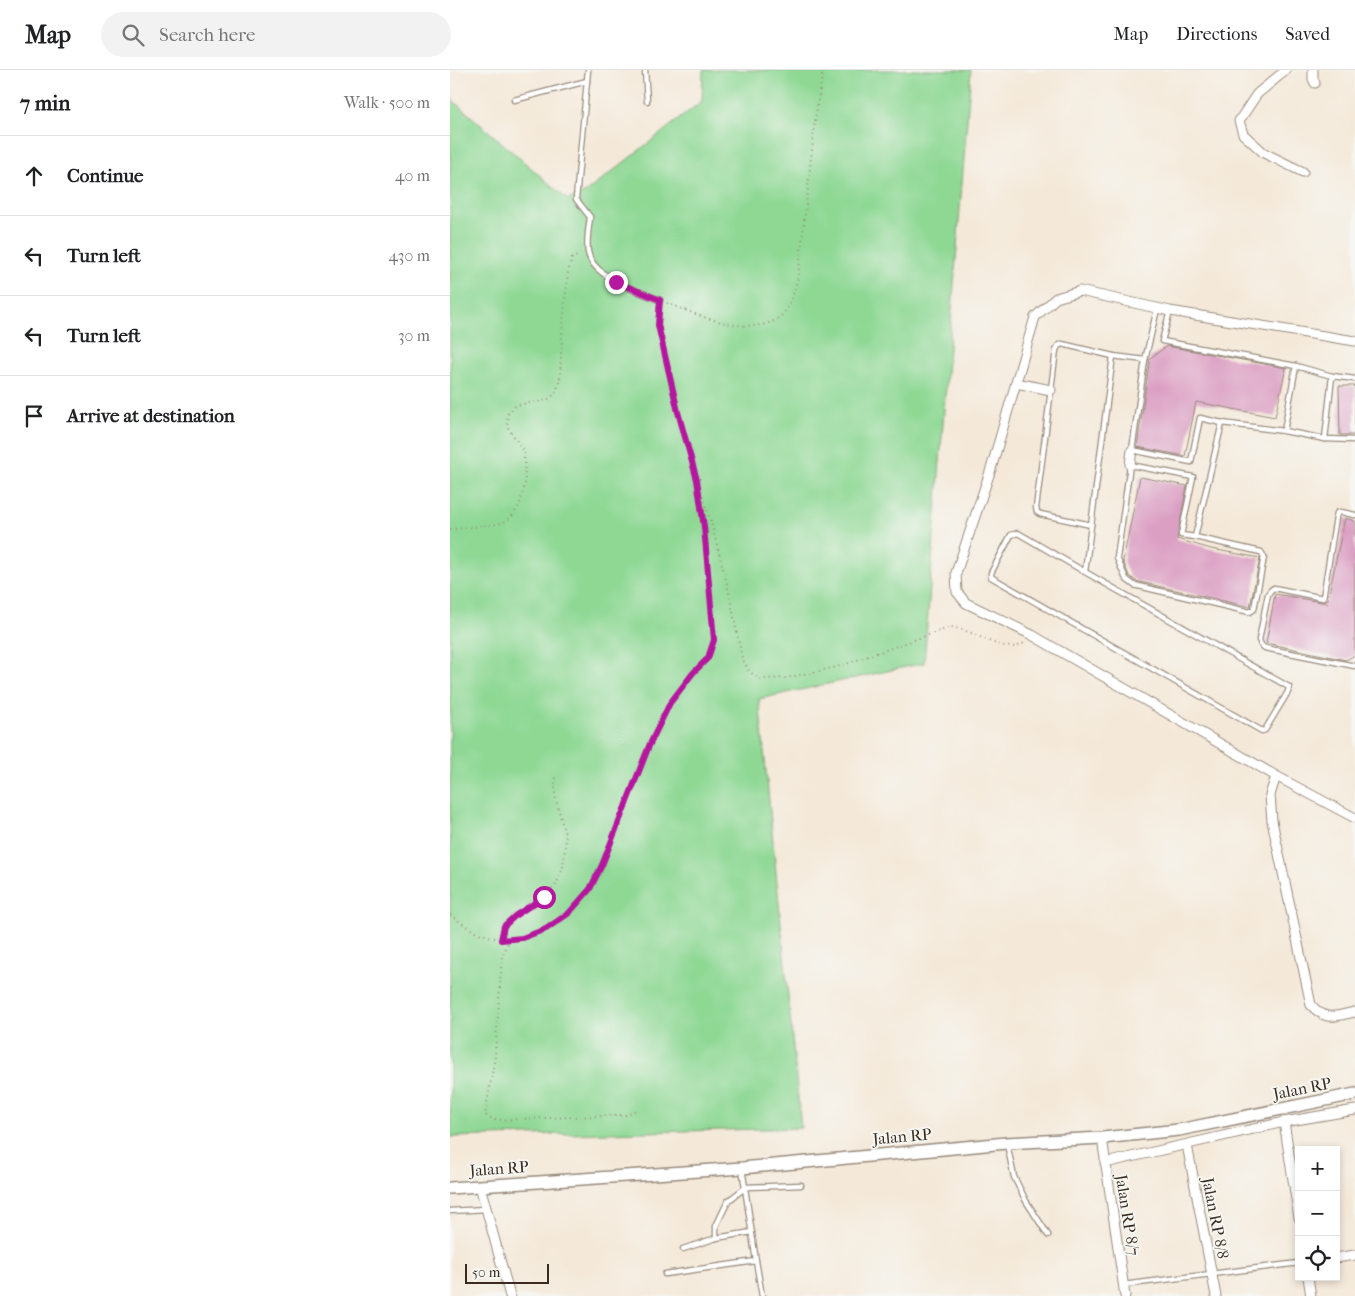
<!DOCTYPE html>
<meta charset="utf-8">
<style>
:root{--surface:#fff;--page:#f2f2f2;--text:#202124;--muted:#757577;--line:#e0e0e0}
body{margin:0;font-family:"IM FELL French Canon",serif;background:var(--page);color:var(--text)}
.controls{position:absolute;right:15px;bottom:15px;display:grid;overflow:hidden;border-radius:0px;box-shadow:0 2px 8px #0003}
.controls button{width:45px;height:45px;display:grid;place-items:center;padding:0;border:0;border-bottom:1px solid var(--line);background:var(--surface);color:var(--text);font:25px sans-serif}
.scale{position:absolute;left:15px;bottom:12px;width:84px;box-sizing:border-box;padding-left:5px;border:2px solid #3b2a1e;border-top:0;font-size:14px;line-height:18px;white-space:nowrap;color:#3b2a1e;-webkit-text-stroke:4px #f6f6f2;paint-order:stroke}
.stop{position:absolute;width:15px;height:15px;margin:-11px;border:4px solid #b5179e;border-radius:50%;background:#fff}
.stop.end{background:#b5179e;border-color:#fff;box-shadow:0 1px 5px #0008}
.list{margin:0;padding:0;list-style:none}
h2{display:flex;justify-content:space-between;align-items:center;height:65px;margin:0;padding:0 20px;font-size:21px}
h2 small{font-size:16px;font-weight:400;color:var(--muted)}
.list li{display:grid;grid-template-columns:32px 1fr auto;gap:15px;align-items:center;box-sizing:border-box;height:80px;padding:0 20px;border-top:1px solid var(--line)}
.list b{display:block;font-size:19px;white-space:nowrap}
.list em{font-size:16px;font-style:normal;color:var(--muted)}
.icon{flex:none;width:28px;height:28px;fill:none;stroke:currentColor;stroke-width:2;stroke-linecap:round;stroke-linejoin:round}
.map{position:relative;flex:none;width:905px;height:1226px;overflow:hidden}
header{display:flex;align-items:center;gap:30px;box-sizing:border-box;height:70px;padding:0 25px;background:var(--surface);border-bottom:1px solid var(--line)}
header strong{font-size:24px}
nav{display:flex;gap:28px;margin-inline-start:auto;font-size:18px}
.search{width:350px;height:45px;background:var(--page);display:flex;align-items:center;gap:12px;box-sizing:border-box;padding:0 18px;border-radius:28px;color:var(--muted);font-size:19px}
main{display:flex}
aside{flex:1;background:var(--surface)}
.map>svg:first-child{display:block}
.green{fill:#8ed894;stroke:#648159}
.building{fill:#db9fc3}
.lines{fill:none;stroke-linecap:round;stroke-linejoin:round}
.service-casing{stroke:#988a7c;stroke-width:7}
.minor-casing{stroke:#988a7c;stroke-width:11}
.tertiary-casing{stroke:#988a7c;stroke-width:14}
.path{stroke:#988a7c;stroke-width:2;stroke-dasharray:1 4;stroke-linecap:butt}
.service{stroke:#fff;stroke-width:4.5}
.minor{stroke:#fff;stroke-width:9}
.tertiary{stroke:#fff;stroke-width:11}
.route{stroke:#b5179e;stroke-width:6}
.labels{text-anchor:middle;stroke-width:4;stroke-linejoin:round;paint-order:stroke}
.street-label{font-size:16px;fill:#3b2a1e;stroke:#f6f6f2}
</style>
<header>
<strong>Map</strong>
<div class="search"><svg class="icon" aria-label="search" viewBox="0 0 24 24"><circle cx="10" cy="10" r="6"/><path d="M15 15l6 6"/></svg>Search here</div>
<nav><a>Map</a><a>Directions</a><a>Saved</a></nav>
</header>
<main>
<aside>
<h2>7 min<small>Walk · 500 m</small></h2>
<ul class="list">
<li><svg class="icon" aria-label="ahead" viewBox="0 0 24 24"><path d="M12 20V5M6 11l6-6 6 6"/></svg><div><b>Continue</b></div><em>40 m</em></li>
<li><svg class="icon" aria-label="left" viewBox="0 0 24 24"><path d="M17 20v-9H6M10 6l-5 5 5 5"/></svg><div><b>Turn left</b></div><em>430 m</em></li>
<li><svg class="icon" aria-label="left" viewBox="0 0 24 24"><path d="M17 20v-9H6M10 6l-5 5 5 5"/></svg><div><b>Turn left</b></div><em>30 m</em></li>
<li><svg class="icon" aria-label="arrive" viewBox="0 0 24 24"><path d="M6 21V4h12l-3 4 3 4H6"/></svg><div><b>Arrive at destination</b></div></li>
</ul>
</aside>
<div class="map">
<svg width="905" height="1226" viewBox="0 0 905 1226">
<rect width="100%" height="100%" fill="#f6f6f2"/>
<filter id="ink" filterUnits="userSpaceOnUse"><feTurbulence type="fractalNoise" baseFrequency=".02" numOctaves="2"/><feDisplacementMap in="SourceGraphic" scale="10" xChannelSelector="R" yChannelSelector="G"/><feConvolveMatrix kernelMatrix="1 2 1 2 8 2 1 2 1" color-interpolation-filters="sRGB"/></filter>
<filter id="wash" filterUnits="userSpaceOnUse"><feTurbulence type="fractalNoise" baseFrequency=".0096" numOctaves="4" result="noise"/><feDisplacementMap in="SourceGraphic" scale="20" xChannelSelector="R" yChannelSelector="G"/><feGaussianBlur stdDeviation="1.12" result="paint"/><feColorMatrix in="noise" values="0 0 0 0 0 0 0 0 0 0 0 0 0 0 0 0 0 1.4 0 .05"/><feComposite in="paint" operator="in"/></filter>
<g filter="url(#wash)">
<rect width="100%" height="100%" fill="#f4e9d9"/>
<polygon class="green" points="253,0 521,0 474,593 309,629 351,1058 0,1067 0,28 118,130 136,122 252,31"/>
<g id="blocks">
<g class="building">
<polygon points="717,276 836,298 825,347 746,332 735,386 687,377 700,288"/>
<polygon points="889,316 905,316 905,365 890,365"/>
<polygon points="690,407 737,416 727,469 761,479 810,488 800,537 686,511 679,506 673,491"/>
<polygon points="895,448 905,451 905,585 896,590 816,573 825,524 877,533"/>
</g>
</g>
</g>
<g filter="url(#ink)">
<use href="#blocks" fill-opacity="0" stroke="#988a7c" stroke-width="1"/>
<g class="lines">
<defs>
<g id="service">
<path d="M138,0L126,129L140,147C139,157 136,171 138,182C142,207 189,222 210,230"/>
<polyline points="195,0 197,31"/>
<polyline points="64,30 137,11"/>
<polyline points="707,239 695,290 682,380 741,392 750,348 772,353"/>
<polyline points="720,241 712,271 846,296 882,306 875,369"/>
<polyline points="882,306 905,309"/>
<polyline points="834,361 846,296"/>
<polyline points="905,445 891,442 887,443 886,447 873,528 824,518 821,520 818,524 809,570 811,575 815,578 905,596"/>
<polyline points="641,455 590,444 587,442 586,438 606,280 608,276 612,274 663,286 695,290"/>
<polyline points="745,467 731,465 743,407 680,395 667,488 676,509 684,515 800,542 804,539 814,487 811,482 745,467 772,353 834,361 875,369 905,370"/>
<polyline points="635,502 839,617 838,622 815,660 812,661 541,507 541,503 561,465 568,463 635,502 663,286"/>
<polyline points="557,1074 564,1107 576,1131 598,1165"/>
<polyline points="0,1141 36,1139"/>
<polyline points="266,1168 266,1156 278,1131 296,1117 351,1115"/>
<polyline points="233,1179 266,1168 302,1162"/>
<polyline points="306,1191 312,1226"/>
<polyline points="215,1204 306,1191 292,1098"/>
<polyline points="673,1215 849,1193"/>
</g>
<g id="minor">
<polyline points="836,0 807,24 789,51 793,64 814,83 853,102"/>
<polyline points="863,0 863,9 865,13"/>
<polyline points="905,271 720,241 630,221 606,228 585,247 541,399 506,503 507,522 516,533 582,565 826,706 905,748"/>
<polyline points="566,313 601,320"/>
<polyline points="680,395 682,380"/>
<path d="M826,706L820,725L822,751L861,935C877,952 884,946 905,942"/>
<polyline points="834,1052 849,1148"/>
<polyline points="652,1068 675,1226"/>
<polyline points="737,1075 766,1226"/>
<polyline points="655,1093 834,1052 905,1040"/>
<polyline points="30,1116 60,1226"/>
<polyline points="886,1188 905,1185"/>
<polyline points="858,1207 861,1226"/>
</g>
<polyline id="tertiary" points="0,1118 292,1098 556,1073 652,1068 729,1060 905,1024"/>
</defs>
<use href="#service" class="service-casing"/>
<use href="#minor" class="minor-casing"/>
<use href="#tertiary" class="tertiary-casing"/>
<g class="path">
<path d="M217,233C245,244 303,270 331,246C341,236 344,220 348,208L366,42L373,0"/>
<path d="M209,237L208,255L228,342L247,410L261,452L279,522L292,588L299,601L309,609L336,608L387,597L501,557C506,558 511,559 516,561C532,566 560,586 575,572"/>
<polyline points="0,460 53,453 62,446 69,436 75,415 74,382 57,356 58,344 66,335 97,330 105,324 110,310 112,264 118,202 122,188 130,185"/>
<polyline points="0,845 25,862 51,870 72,868 96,859 119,843 140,819 152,795 199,676 220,633 243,603 258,588 264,571 255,457 248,418"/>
<polyline points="60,869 52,886 45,986 35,1045 45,1050 177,1045 186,1040"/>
<polyline points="51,870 54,856 66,845 94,827 106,815 113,798 116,768 105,726 105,707"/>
</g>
<use href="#service" class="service"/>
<use href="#minor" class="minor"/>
<use href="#tertiary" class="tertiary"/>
</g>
</g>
<g class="lines" filter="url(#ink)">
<polyline class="route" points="94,827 66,845 54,856 51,870 72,868 96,859 119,843 140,819 152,795 199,676 220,633 243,603 258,588 264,570 254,457 247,410 228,342 208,255 210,230 166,212"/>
</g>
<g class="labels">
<g class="street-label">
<text transform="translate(852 1018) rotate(-11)" y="6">Jalan RP</text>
<text transform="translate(452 1066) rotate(-5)" y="6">Jalan RP</text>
<text transform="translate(49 1098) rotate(-4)" y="6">Jalan RP</text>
<text transform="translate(678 1145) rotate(81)" y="6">Jalan RP 8/7</text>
<text transform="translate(766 1148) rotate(79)" y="6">Jalan RP 8/8</text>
</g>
</g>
</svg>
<div class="controls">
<button>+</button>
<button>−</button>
<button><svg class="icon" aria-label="locate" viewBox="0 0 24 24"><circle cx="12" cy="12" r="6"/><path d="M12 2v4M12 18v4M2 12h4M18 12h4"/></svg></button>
</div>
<div class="scale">50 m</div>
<div class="stop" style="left:94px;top:827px"></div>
<div class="stop end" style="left:166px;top:212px"></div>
</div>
</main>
